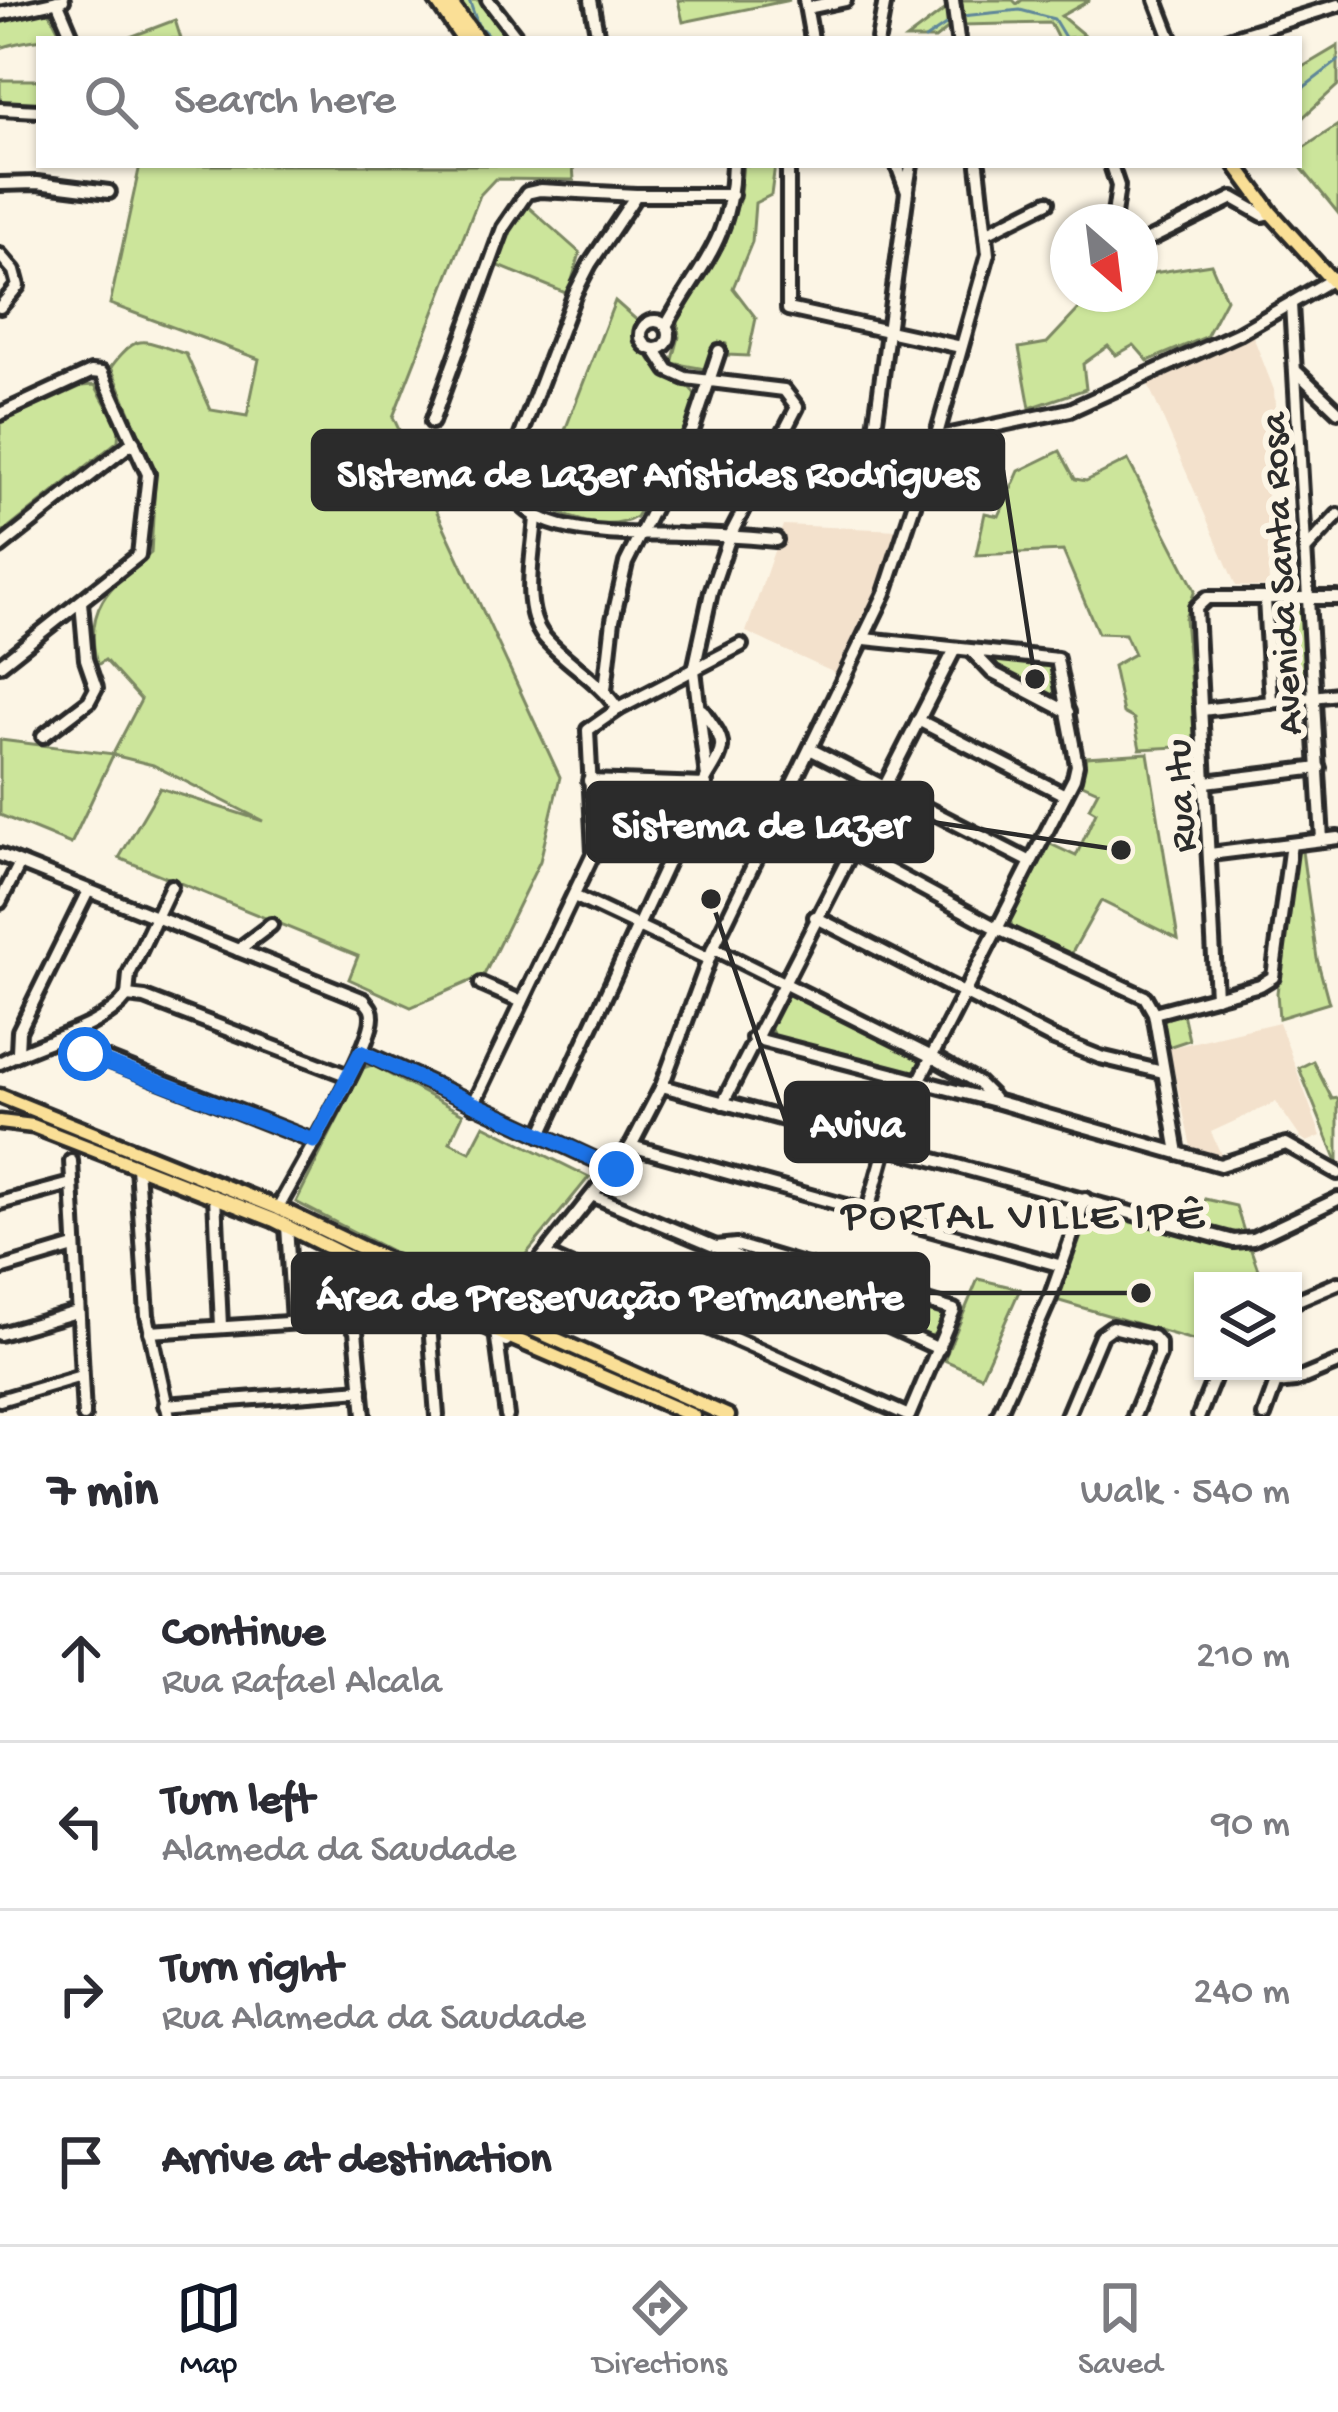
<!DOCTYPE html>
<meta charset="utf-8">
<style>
:root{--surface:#fff;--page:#f2f2f3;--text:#2b2b33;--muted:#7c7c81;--line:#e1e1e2;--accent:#111827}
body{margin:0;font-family:"Gochi Hand",sans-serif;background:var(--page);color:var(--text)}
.controls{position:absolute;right:36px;bottom:36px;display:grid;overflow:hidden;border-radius:0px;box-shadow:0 3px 9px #0004}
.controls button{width:108px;height:108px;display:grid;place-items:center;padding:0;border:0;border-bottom:3px solid var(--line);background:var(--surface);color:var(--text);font:60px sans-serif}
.compass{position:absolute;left:1050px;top:204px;width:108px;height:108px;border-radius:50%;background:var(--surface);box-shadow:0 3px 9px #0004;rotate:152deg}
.stop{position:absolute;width:36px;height:36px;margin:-27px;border:9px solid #1a73e8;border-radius:50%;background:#fff}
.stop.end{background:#1a73e8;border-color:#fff;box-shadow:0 3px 12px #0008}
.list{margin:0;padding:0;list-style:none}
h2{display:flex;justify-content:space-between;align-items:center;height:156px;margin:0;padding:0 48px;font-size:51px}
h2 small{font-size:39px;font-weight:400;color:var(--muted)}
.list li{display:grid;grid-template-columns:78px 1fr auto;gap:36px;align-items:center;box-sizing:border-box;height:168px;padding:0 48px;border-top:3px solid var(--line)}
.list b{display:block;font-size:45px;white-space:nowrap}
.list p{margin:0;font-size:39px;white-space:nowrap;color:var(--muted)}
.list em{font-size:39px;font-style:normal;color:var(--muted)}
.icon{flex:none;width:66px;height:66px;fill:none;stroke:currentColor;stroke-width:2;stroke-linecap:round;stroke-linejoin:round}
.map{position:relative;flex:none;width:1338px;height:1416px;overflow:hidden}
.search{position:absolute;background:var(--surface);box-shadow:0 3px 9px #0004;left:36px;right:36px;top:36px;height:132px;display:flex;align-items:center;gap:30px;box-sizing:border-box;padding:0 42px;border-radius:0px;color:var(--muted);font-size:45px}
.sheet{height:828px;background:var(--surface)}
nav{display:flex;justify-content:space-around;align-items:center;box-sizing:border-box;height:168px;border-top:3px solid var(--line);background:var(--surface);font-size:33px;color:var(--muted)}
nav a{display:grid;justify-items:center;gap:6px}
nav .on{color:var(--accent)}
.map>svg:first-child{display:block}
.built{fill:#f3e1cc}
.green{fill:#cce59b;stroke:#7c8863;stroke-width:3}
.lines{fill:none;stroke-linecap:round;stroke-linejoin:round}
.stream{stroke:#5f8799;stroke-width:3}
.minor-casing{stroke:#2b2b2b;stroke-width:20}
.major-casing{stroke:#2b2b2b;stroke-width:21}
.minor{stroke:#fcf5e5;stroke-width:10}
.major{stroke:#fadf96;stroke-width:12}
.route{stroke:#1a73e8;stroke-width:15}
.labels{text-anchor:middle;stroke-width:12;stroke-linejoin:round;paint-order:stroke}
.street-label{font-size:39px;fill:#2b2b2b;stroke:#fcf5e5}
.quarter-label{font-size:45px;letter-spacing:3px;fill:#2b2b2b;stroke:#fcf5e5}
.leader{fill:none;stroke:#2b2b2b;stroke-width:4.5}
.callout-dot{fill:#2b2b2b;stroke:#fcf5e5;stroke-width:4.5}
.callout{fill:#2b2b2b;stroke:#2b2b2b;stroke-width:4.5}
.callout-label{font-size:42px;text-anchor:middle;font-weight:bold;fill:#fff}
</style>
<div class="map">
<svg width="1338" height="1416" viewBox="0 0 1338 1416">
<rect width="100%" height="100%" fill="#fcf5e5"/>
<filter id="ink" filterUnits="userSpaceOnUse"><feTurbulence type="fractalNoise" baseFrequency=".00833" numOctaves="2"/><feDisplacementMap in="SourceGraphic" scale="24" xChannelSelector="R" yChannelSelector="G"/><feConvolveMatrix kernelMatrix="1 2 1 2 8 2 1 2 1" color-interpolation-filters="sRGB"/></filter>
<g filter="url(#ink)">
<g class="built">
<polygon points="1253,336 1274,390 1278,451 1266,457 1269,588 1236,586 1147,382"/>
<polygon points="783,525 899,530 875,601 839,675 746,632"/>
<polygon points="1279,1022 1321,1136 1307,1142 1300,1137 1276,1102 1211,1132 1223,1159 1191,1147 1169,1048"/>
</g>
<g class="green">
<polygon points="461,0 485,0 514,39 483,39 465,16"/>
<polygon points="678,0 790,0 683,22"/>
<polygon points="961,0 1013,0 1017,4 1022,0 1090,0 1061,16 1085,36 1058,39 1050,23 961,25"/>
<polygon points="946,9 949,28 935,39 906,39"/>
<path d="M49,11L63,39C39,39 25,40 0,48V21Z"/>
<polygon points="175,20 181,39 125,39"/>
<polygon points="1338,46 1338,85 1299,121 1299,69"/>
<polygon points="0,80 39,80 39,102 0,108"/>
<polygon points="1338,125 1338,213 1299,165 1300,150"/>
<path d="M140,165H573L574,180L495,179L480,195L393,417L560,777L540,861L484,975L411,1007L349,979L358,956L119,858L160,788L263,821L153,765L113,755L71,844L0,815V740L113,754L141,700L105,660L97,665C83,607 109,587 151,553L155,482L151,462L111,367C139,329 144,342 186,354L211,410L247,416L259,359L110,304Z"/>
<polygon points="743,165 775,165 771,195 755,203 752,242 733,288 756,318 748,356 727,355 726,344 719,342 705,369 672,363 679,337 678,321 725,244 739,201"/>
<polygon points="525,204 580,253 568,294 494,264 507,229"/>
<polygon points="1211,264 1226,299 1206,337 1148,361 1134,345 1116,355 1108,346 1083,364 1086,389 1030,408 1019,348 1047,343 1093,294 1140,294 1140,275"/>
<path d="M615,301L640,323C637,338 651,367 665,375C678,384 690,381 696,398L686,428L636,517C608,534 562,518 538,500Z"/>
<polygon points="95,385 119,428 118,441 0,535 0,423 82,386"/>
<polygon points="1060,451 1075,479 1086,481 1128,460 1195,590 1185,618 1196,746 1140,749 1134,719 1123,713 1113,666 1134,654 1125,634 1098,633 1063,551 976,555 985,513 999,516 1019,471"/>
<polygon points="1298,601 1303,605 1309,689 1285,695 1276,687 1270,610 1276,603"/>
<path d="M990,657L1054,663C1056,676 1063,689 1052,698L993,669Z"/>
<polygon points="1148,753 1178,939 1101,901 1069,958 1013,930 1009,916 1048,843 1076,856 1096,812 1089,808 1098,791 1080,783 1086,757"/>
<polygon points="1298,850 1302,851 1317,959 1329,1003 1279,1018 1277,993 1294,852"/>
<polygon points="793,992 919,1057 921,1066 911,1073 774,1036 768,1023 783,995"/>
<polygon points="1183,1013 1189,1040 1168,1047 1163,1020"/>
<polygon points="1313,1061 1332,1099 1338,1098 1338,1164 1299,1068"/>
<polygon points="372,1065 463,1114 450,1142 470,1152 484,1125 589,1177 488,1301 296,1202 363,1068"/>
<polygon points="1205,1199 1236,1206 1245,1235 1196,1226"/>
<polygon points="1093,1207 1241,1248 1250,1247 1262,1281 1203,1281 1203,1343 1056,1300 1084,1216"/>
<polygon points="738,1249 941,1311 945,1320 939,1333 930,1336 738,1253"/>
<polygon points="978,1279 1020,1289 981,1376 944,1360"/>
<polygon points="525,1331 718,1416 707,1416 524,1335"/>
</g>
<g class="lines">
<g class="stream">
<polyline points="469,0 478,25 492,39"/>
<polyline points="962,16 1020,10 1054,19 1066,39"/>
<polyline points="925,39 953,20"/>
<polyline points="1299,91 1338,61"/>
</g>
<defs>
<g id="minor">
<polyline points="488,0 518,39"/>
<polyline points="591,0 598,39"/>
<polyline points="805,0 812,39"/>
<polyline points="953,0 958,39"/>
<polyline points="1156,0 1171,39"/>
<polyline points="57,1 73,39"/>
<polyline points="807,8 845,0"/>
<polyline points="0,14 63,0"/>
<polyline points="878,39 885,0"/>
<polyline points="1228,39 1338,5"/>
<polyline points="0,109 39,111"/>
<polyline points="788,165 788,309 961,347"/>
<polyline points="1111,165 1118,186 1113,222"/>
<polyline points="0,184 37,183 109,192"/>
<polyline points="907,189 911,165"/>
<path d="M636,195L590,264L575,293L509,467C504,543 630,533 681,535C713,535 744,537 776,540"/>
<polyline points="986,233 1048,202"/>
<polyline points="1140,244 1233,198 1263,215 1271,213"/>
<polyline points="0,255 14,271 18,286 0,307"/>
<polyline points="1291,304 1322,840"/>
<circle cx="655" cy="335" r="14"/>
<path d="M666,326C700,264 731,242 733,165"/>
<polyline points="655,350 668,370 686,378 784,390 797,407 730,536 711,592 694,670 707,777"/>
<polyline points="1297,372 1338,411"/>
<polyline points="0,414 91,372 102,373 148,474 139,555 0,665"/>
<polyline points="432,422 503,228 527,193 540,190 636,195 732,195"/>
<polyline points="936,438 1070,410 1239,333 1338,276"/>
<polyline points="867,485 917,496"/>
<polyline points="866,494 907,192 897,165"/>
<path d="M536,517C534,551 520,608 544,637C567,664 598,679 618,709"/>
<polyline points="0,547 134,441"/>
<polyline points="1307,548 1338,515"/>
<polyline points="1265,599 1271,702"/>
<polyline points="865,639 1057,659 1077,765 1074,778 886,1146 868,1210"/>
<polyline points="972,651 993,673 1068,712"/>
<polyline points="605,690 613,620 626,563 693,429 719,351"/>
<polyline points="1202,710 1338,694"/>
<polyline points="918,720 1065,795"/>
<polyline points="43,736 89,701 96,688 86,659 81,602"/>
<polyline points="810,749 1029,861"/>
<polyline points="589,781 706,785"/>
<polyline points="1206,782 1319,768"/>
<polyline points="851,850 996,928 1145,997 1154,1013 1178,1153"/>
<polyline points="1210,854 1338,838"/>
<path d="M0,855L364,1000C369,1007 372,1008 372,1017C373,1046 296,1174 278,1208"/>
<polyline points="574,896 708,959"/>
<polyline points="0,902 19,865"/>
<polyline points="815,917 1052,1038 1100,1057 1163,1072"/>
<polyline points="713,948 932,1057 978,1083 993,1098"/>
<polyline points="238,950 271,925"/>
<polyline points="481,984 522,1002"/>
<polyline points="127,996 145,998 349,1076"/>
<polyline points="127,996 129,974 171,886"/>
<polyline points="1216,997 1196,608 1207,598 1338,598"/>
<polyline points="1154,1013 1260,985 1273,977 1291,844"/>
<polyline points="753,1038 995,1101 1220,1165 1286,1144 1338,1173"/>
<polyline points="55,1039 313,1141"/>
<polyline points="18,1051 19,1031 88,891"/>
<polyline points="361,1051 615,1169"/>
<path d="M0,1063C35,1042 102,1030 127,996"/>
<polyline points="662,1086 1234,1241 1253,1239 1338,1199"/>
<polyline points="723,1103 955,649"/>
<polyline points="473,1105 594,852 588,730 618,709 741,645"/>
<path d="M541,1135L707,777C728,744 725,742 702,710"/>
<polyline points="631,1146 1062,1266"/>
<polyline points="71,1161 84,1416"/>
<polyline points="137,1167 147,1315 169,1416"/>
<polyline points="215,1196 221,1326"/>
<polyline points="594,1196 716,1247 939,1349"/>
<polyline points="0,1203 71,1184"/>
<polyline points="287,1226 293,1321"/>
<polyline points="545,1255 909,1416 954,1310 736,1245 716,1247"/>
<polyline points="0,1269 74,1247"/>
<polyline points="428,1298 437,1416"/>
<polyline points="1293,1302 1338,1283"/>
<polyline points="150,1332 348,1319 356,1331 364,1416"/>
<polyline points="0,1334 77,1312"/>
<polyline points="506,1341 508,1318 521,1291"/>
<polyline points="1276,1383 1295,1381 1338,1363"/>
<polyline points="0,1400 81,1376"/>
<polyline points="165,1405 362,1390"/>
<polyline points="507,1416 496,1331 498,1313 631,1146 662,1086 713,948 885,593 936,438 988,254 978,165"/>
<polyline points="998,1416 1050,1298 1085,1199"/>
<polyline points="1067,1416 1101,1335 1112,1327 1153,1337 1159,1344 1159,1355 1134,1416"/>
<polyline points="1199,1416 1217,1371"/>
<polyline points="1264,1416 1276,1383 1265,1371"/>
</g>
<g id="major">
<polyline points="436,0 463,39"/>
<polyline points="448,0 477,39"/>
<polyline points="1236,165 1271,213 1338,287"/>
<polyline points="0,1096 278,1208 508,1318 728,1416"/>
<polyline points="0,1122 33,1126 274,1220 496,1331 693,1416"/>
</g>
</defs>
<use href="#minor" class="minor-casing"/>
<use href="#major" class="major-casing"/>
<use href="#minor" class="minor"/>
<use href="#major" class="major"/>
</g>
</g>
<g class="lines" filter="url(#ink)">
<polyline class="route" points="85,1054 314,1141 361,1052 616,1169"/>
</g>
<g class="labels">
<g class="street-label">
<text transform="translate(1278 574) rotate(-93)" y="14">Avenida Santa Rosa</text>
<text transform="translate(1177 796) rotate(-93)" y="14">Rua Itu</text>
</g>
<g class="quarter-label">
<text x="1024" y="1227">PORTAL VILLE IPÊ</text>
</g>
</g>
<path class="leader" d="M1035 679L1003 470M1121 850L932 822M711 899L786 1122M1141 1293L928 1293"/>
<g class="callout-dot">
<circle cx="1035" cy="679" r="12"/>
<circle cx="1121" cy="850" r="12"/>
<circle cx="711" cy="899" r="12"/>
<circle cx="1141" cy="1293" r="12"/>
</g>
<g class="callout">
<rect x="313" y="431" width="690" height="78" rx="12"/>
<rect x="588" y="783" width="344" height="78" rx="12"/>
<rect x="786" y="1083" width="142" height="78" rx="12"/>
<rect x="293" y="1254" width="635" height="78" rx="12"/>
</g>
<g class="callout-label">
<text x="658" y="485">SIstema de Lazer Aristides Rodrigues</text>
<text x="760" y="836">Sistema de Lazer</text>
<text x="857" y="1136">Aviva</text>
<text x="610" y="1308">Área de Preservação Permanente</text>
</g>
</svg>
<div class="controls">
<button><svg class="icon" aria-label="layers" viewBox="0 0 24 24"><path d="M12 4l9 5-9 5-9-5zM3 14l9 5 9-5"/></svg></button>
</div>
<svg class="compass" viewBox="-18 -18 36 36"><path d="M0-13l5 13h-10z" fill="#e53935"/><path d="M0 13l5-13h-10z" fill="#7c7c81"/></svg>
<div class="stop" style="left:85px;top:1054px"></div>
<div class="stop end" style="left:616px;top:1169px"></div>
<div class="search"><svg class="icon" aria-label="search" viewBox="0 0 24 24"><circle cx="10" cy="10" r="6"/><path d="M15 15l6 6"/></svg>Search here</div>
</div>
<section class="sheet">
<h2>7 min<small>Walk · 540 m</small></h2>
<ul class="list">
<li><svg class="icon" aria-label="ahead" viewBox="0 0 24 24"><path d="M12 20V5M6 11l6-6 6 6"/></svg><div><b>Continue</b><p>Rua Rafael Alcala</p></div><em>210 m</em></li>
<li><svg class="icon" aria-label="left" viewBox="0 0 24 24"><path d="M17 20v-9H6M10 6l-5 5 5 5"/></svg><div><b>Turn left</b><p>Alameda da Saudade</p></div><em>90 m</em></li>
<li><svg class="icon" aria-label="right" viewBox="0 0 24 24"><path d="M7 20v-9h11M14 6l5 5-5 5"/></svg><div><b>Turn right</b><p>Rua Alameda da Saudade</p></div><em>240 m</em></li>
<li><svg class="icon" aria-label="arrive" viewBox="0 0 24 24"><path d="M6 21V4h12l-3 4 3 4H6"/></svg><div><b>Arrive at destination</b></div></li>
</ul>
</section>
<nav>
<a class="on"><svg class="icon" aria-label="map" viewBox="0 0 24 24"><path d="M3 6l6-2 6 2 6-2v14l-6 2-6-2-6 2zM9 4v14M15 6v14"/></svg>Map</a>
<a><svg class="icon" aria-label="directions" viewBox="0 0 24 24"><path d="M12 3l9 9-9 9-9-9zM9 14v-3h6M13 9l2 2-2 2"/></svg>Directions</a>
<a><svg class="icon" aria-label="saved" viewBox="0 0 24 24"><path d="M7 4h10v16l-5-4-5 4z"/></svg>Saved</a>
</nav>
